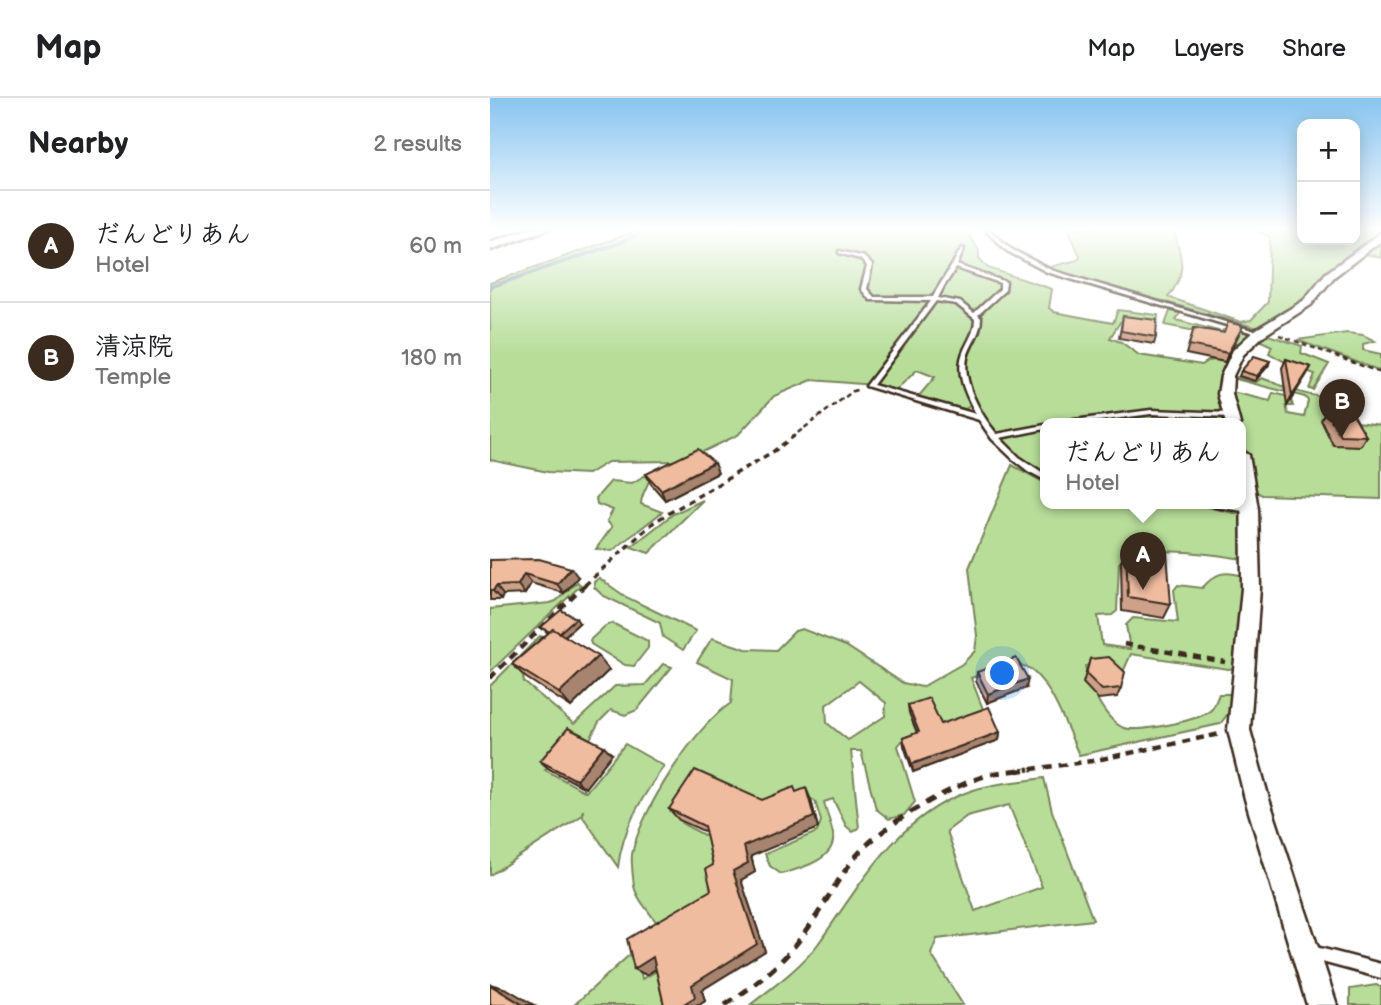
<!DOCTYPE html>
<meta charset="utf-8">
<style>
:root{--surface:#fff;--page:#f6f6f6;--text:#202124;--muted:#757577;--line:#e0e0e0;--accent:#3b2a1e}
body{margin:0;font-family:"Balsamiq Sans","Klee One",sans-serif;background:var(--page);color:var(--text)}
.controls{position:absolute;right:21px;top:21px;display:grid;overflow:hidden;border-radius:14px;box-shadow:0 4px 18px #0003}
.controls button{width:63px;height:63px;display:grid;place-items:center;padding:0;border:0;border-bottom:2px solid var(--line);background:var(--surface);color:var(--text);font:35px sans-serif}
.you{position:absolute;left:513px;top:576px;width:24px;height:24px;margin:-18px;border:5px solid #fff;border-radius:50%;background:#1a73e8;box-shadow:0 0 0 10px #1a73e833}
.badge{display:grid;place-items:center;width:46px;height:46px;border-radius:50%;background:var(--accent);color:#fff;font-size:23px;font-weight:700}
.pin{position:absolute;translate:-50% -58px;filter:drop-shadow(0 2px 4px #0008)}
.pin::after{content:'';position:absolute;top:37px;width:24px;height:21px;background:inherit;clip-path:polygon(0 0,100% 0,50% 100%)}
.popup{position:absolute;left:550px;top:320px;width:206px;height:91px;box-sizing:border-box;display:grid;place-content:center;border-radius:14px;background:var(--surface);filter:drop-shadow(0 2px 5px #0005);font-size:23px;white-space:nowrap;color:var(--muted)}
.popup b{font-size:26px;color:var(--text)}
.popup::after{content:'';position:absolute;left:50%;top:100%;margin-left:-14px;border:14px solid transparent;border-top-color:var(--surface)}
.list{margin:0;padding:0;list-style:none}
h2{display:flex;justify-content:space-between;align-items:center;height:91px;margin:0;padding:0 28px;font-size:30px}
h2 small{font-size:23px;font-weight:400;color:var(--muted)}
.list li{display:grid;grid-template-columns:46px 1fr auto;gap:21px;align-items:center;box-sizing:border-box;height:112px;padding:0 28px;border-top:2px solid var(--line)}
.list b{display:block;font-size:26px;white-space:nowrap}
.list p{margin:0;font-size:23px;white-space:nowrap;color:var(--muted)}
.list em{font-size:23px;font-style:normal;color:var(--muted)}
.map{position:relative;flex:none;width:891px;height:907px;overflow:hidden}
header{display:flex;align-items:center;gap:42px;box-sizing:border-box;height:98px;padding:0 35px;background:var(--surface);border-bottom:2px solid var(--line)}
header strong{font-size:33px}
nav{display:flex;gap:38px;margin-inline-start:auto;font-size:24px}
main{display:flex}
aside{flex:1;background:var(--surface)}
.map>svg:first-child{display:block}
.green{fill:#b7dd99;stroke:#79845c;stroke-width:2;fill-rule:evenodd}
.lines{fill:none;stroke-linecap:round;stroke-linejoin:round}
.stream{stroke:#7394a3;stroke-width:3.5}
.service-casing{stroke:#3b2a1e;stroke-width:5}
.minor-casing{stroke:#3b2a1e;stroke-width:5}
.secondary-casing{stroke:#3b2a1e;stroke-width:6}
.path-far3{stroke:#3b2a1e;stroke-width:2.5;stroke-dasharray:5 3.5;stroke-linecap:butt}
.path-far2{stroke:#3b2a1e;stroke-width:3.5;stroke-dasharray:6 5;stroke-linecap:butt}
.path-far1{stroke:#3b2a1e;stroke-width:4.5;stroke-dasharray:8 6;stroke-linecap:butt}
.path{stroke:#3b2a1e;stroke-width:5;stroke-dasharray:10 8;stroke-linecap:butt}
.service{fill:#fff;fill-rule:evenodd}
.minor{fill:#fff;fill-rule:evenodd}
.secondary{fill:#fff;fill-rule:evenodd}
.wall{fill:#cea28a;stroke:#3b2a1e;stroke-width:2}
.shaded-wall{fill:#a78470;stroke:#3b2a1e;stroke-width:2}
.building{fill:#efbca0;stroke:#3b2a1e;stroke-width:2}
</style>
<header>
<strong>Map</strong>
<nav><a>Map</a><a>Layers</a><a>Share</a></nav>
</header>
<main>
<aside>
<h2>Nearby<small>2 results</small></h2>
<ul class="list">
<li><span class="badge">A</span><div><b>だんどりあん</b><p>Hotel</p></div><em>60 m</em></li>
<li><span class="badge">B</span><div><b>清涼院</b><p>Temple</p></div><em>180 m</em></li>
</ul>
</aside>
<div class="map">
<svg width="891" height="907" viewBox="0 0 891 907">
<rect width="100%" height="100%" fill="#fff"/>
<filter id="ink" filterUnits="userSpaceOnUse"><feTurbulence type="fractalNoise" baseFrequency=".0143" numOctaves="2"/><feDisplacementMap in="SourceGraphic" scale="14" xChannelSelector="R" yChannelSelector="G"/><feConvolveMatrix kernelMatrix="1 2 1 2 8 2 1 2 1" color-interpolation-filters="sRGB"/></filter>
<g filter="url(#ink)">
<g class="green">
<path d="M155,130H474L489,152V160L498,170L562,191L559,210L564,214L623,225L628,212L668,217L667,226L644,222L641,225L630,224L620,240L631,244L649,257L712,267L718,263L727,262L720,236L675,227L680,213L690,215L686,222L732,234L733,232L745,234L748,231L760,236L745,248L735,264L738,326H555V375C523,363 477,304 477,269C477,260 481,252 485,244L479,240C466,262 471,281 479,304L480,308L475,311L428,299L445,279L427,272L405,293L384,287L322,282L284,298L248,337L206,357L183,363L118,364L98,376L58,374L0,362V185Z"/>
<path d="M578,130H683C691,160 699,173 678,199L751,224L761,222L778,204L780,139L759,130H812V142H865V130H891V160L864,153L838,174L812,203L767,230L556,170L587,162L590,158Z"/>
<polygon points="857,235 873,237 885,243 873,246 873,252 891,256 891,273 807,242"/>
<polygon points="778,237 812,248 811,255 839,266 823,292 819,291 825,276 802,268 779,255 782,248 767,241"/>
<path d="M743,278L765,285L772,280C793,288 818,300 842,299C854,299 852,292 867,297V306L860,311L867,324L891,327V401L772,397L764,392L742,294L780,303L783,295L800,299L803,308H796L798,316L814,319L818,303L815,299L742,280Z"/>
<path d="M522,367L555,385V406H705L752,417L753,461C728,457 645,444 629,465L627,513L622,517L608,518L612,547L640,551L636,527L643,520L688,524L684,492L688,487L712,490C726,475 733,472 753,478L745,570L738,571L641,556L633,574L616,565L595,568C598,587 615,622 634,630C648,635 713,622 722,611C725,607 727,600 729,596H741L740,613L730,626L589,657C578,634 557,570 529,567C515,565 494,576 481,580L493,611L412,643L408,648L425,704L414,717L399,721L386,711L371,653H361L369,730L363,734L356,728L343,701L334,704C336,714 341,725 343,736C347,762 309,771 291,776L280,768L275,756L327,734L331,723L325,703L313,697L190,716L193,726L233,747L226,797L170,829C162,817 147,802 144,788C143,779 141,765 142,756C151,712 204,630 241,605L243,581L207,564L222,540L256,551L286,552L305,533L312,531L356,548L413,585L432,589L472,566L485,553L487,538L479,470ZM369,583L396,605L395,618L358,642L337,625L336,607Z"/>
<path d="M154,378L160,379C158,389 151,396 151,406L172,414L122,453L106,451L122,429L117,423L123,412L107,406L106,400L121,383L142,385Z"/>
<polygon points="213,402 159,455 141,449 183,416"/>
<polygon points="109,480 136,499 206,533 193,552 173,539 170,525 112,497 104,489 104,484"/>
<polygon points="87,484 91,487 0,574 0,511 60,505 66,503"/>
<polygon points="122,525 158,543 158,550 144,568 135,567 101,546 100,542 115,528"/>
<path d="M50,538L67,547L33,579L34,584L84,626L125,588L155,587L173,566L182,569L147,612L135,617L121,612L109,624L100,641L87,634L55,672L96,694L135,646L174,668C151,701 133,729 128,769L93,719V712L91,718L0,777V588Z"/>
<path d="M554,680L562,713L603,822L447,841L441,856L473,907H260C283,889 310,870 328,846C369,789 405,721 475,695C500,685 528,684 554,680ZM519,707L552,789L485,813L457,733L477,718Z"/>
<polygon points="146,851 152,881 172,870 182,907 84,907"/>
<polygon points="886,887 891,889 891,907 860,907 860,891"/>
</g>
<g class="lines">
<polyline class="stream" points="0,189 129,145 161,130"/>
<defs>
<g id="service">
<polygon points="493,130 497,130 521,151 561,172 772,235 767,236 557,174 517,153"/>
<path d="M472,150L474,151L467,167L516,184L515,192L488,217L491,220C491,234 483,243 478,256C470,281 491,318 507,336L555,327V331L510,340L529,359L555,376V382L538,373L524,362L502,341L489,322L376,288L441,203L380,202L371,191L377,168L370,161L349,155V153L374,159L382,167L377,191L384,199H443C448,188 455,179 461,169C465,163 468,155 472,150ZM466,170L510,185V191L484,215L470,204L448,200L454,188ZM446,203L466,206L485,221C485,233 479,241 474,252C464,274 476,297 486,316L383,287Z"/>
<polygon points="661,312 741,315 744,317 741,319 661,316 587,326 566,326 569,324"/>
<path d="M721,406C735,406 752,404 764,411L760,414L725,409Z"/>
<polygon points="822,848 891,866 891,880 817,860 815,855 817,850"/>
</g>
<g id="minor">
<polygon points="891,135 891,143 844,179 821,207 773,238 753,257 743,278 742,296 750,326 736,326 728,296 731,278 743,252 765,232 813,203 836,175"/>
<polygon points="751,352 759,357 768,411 770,490 760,632 779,701 847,907 817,907 755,701 738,632 752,490"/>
</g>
<polygon id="secondary" points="42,130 60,130 0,152 0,144"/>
</defs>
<use href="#service" class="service-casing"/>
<use href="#minor" class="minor-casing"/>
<use href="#secondary" class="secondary-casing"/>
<g class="path-far3">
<polyline points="789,237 891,275"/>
<polyline points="301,340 363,293 370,291"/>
</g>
<polyline class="path-far2" points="95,487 164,424 284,353 304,338"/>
<g class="path-far1">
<polyline points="634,546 735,564"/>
<polyline points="0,580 97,485"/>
<polyline points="527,673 602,663 730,636"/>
</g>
<path class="path" d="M235,907C267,886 291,867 313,837C333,811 346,782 367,757C394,726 458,689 498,677C510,673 526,673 540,671"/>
<use href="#service" class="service"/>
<use href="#minor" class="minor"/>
<use href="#secondary" class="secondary"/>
</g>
<g class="wall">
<polygon points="633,218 666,239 664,246 629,240"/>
<polygon points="704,230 734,235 749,236 735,264 696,256"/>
<polygon points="796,261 821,269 797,308 792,270"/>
<polygon points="778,268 765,283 749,278 751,273"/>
<polygon points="836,313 876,338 870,348 843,347 831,322"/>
<polygon points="228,375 175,402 161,386 156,376"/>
<polygon points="636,449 681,506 674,520 632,513 631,464"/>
<polygon points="0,462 88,479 74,495 41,485 35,496 13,497 11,502 0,502"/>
<polygon points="89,525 75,538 119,572 81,609 35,579 22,566 58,535 51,529"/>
<polygon points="600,561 631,590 627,599 608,601 593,585"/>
<polygon points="487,574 536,590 497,605 486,583"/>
<polygon points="418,607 451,626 510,634 509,642 423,674 414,648 413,640 427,635 419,615"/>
<polygon points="122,656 95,690 59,671 50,663"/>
<polygon points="306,694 321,702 328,730 261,758 265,774 251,782 275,853 212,892 215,903 209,907 174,907 166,871 156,877 221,792 223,767 216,734 189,722 179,711 272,702"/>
</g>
<g class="shaded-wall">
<polygon points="753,228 735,264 738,255"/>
<polygon points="780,263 778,268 765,283 767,278"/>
<polygon points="821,269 816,278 797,308 802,298"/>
<polygon points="224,365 228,375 175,402 171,392"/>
<polygon points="81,470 88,479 74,495 67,486"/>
<polygon points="34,476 41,485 35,496 28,487"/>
<polygon points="6,488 13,497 11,502 3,493"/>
<polygon points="86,520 89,525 70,542 66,537"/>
<polygon points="108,558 119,572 81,609 69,595"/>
<polygon points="538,581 536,590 497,605 498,596"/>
<polygon points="510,634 509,642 423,674 422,666"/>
<polygon points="114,648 122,656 95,690 86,682"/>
<polygon points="316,690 321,702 328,730 261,758 265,774 251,782 275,853 212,892 215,903 209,907 192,907 202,887 243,773 254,748"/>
<polygon points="163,859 175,865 156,877 144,871"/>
<polygon points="0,886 17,891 44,907 33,907"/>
</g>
<g class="building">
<polygon points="633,218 667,222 666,239 631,233"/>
<polygon points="738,224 753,228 738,255 699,247 704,230 734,235"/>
<polygon points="764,258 780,263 767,278 751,273"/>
<polygon points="796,261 821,269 802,298"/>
<polygon points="836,313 862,314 876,338 850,337"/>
<polygon points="208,351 224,365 171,392 156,376"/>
<polygon points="636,449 677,455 681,506 638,499"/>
<polygon points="49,461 81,470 67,486 34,476 28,487 6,488 3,493 0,493 0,462"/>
<polygon points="71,512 86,520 69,535 63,531 60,534 51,529"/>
<polygon points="63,531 108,558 69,595 22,566"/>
<polygon points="619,559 635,574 631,590 612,592 596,576 600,561"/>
<polygon points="526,560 538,581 498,596 487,574"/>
<polygon points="439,600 451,626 499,609 510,634 422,666 413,640 429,634 418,607"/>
<polygon points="78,630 114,648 86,682 50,663"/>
<polygon points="205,672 272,702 304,689 306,694 316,690 324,719 254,748 258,765 243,773 267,846 202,887 205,899 192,907 174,907 163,859 144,871 137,841 221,792 216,771 223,767 214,728 179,711"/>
<polygon points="0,887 33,907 0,907"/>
</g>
</g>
<linearGradient id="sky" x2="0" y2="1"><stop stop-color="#88c4f0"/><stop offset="0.51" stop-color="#fff"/><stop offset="1" stop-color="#fff" stop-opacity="0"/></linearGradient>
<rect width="891" height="257" fill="url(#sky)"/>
</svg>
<div class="controls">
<button>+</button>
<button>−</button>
</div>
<div class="you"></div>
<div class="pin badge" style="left:653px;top:492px">A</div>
<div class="popup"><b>だんどりあん</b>Hotel</div>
<div class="pin badge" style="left:852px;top:339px">B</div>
</div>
</main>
